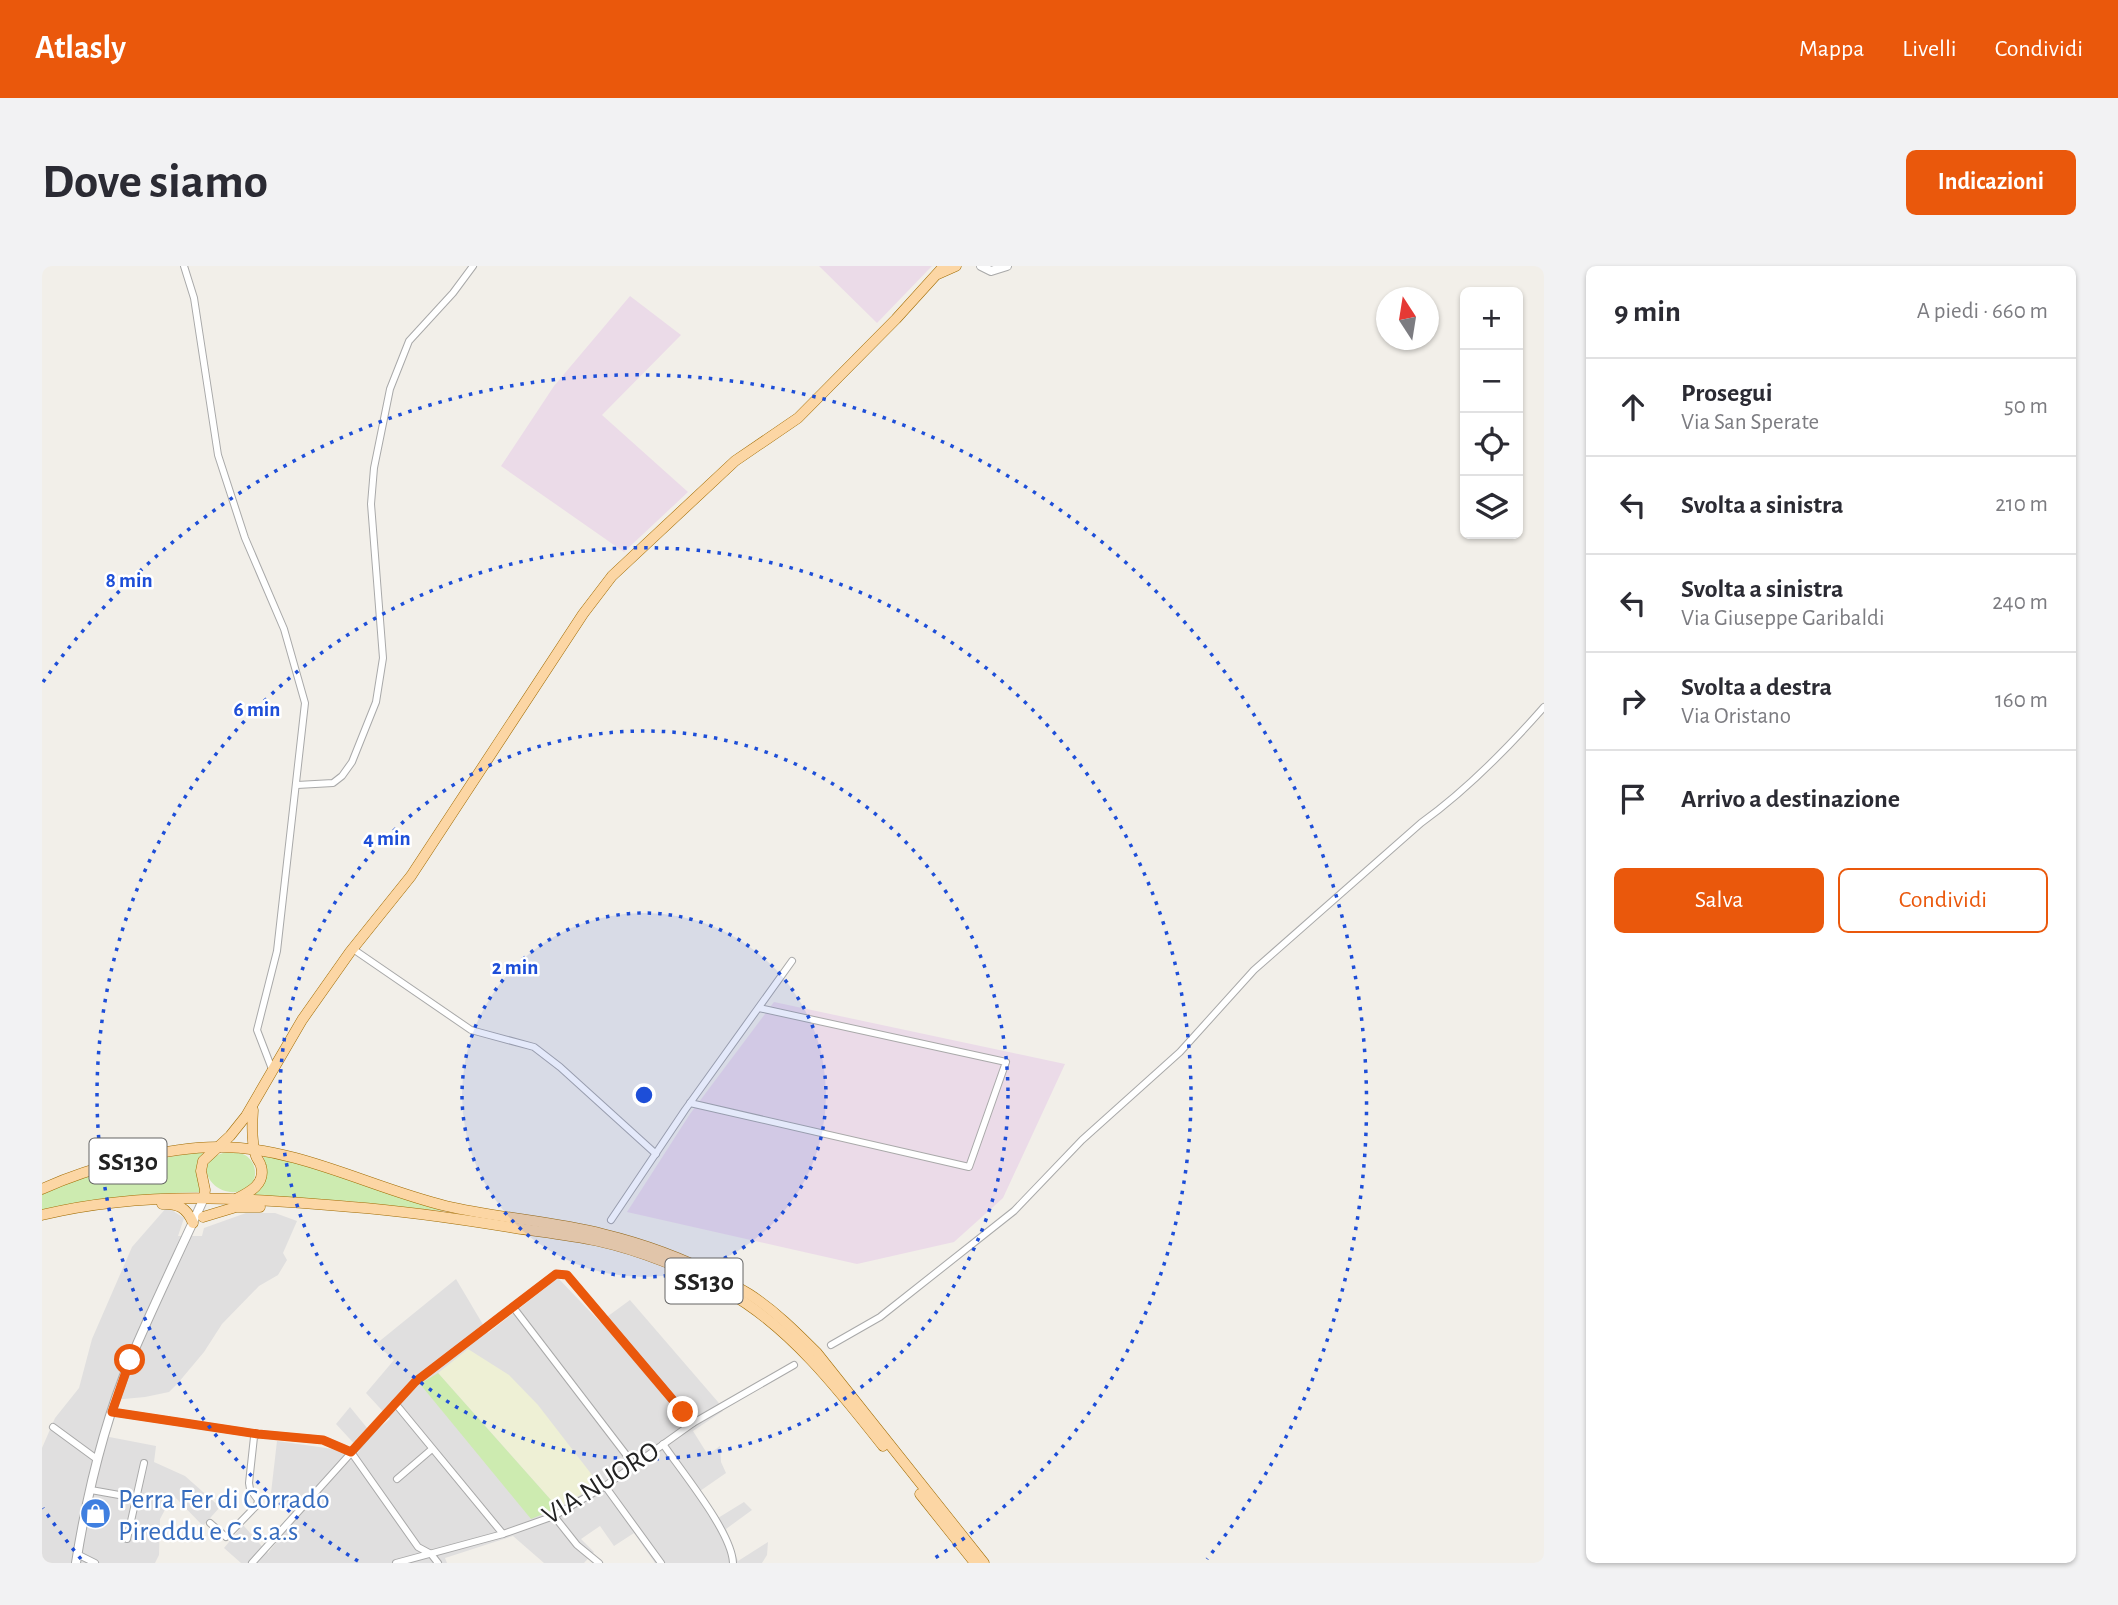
<!DOCTYPE html>
<html lang="it">
<meta charset="utf-8">
<style>
:root{--surface:#fff;--page:#f2f2f3;--text:#2b2b33;--muted:#7c7c81;--line:#e1e1e2;--accent:#ea580c}
body{margin:0;font-family:"Alegreya Sans",sans-serif;background:var(--page);color:var(--text)}
.controls{position:absolute;right:21px;top:21px;display:grid;overflow:hidden;border-radius:10px;box-shadow:0 2px 5px #0004}
.controls button{width:63px;height:63px;display:grid;place-items:center;padding:0;border:0;border-bottom:2px solid var(--line);background:var(--surface);color:var(--text);font:35px sans-serif}
.compass{position:absolute;left:1334px;top:21px;width:63px;height:63px;border-radius:50%;background:var(--surface);box-shadow:0 2px 5px #0004;rotate:348deg}
.stop{position:absolute;width:21px;height:21px;margin:-16px;border:5px solid #ea580c;border-radius:50%;background:#fff}
.stop.end{background:#ea580c;border-color:#fff;box-shadow:0 2px 7px #0008}
.list{margin:0;padding:0;list-style:none}
h2{display:flex;justify-content:space-between;align-items:center;height:91px;margin:0;padding:0 28px;font-size:30px}
h2 small{font-size:23px;font-weight:400;color:var(--muted)}
.list li{display:grid;grid-template-columns:46px 1fr auto;gap:21px;align-items:center;box-sizing:border-box;height:98px;padding:0 28px;border-top:2px solid var(--line)}
.list b{display:block;font-size:26px;white-space:nowrap}
.list p{margin:0;font-size:23px;white-space:nowrap;color:var(--muted)}
.list em{font-size:23px;font-style:normal;color:var(--muted)}
.actions{display:flex;gap:14px;padding:21px 28px}
.actions a{flex:1;padding:16px 0;border:2px solid var(--accent);border-radius:10px;text-align:center;font-size:24px;color:var(--accent)}
.actions .main{background:var(--accent);color:#fff}
.icon{flex:none;width:38px;height:38px;fill:none;stroke:currentColor;stroke-width:2;stroke-linecap:round;stroke-linejoin:round}
.map{position:relative;flex:none;width:1502px;height:1297px;overflow:hidden;border-radius:10px}
header{display:flex;align-items:center;gap:42px;box-sizing:border-box;height:98px;padding:0 35px;background:var(--accent);color:#fff}
header strong{font-size:33px}
nav{display:flex;gap:38px;margin-inline-start:auto;font-size:24px}
.intro{display:flex;align-items:center;justify-content:space-between;box-sizing:border-box;height:168px;padding:0 42px}
h1{margin:0;font-size:49px}
.button{padding:18px 32px;border-radius:10px;background:var(--accent);color:#fff;font-size:24px;font-weight:700}
main{display:flex;gap:42px;padding:0 42px}
aside{flex:1;background:var(--surface);border-radius:10px;box-shadow:0 2px 5px #0004}
.map>svg:first-child{display:block}
.residential{fill:#e0dfdf}
.industrial{fill:#ebdbe8}
.farmland{fill:#eef0d5}
.grass{fill:#cdebb0}
.lines{fill:none;stroke-linecap:round;stroke-linejoin:round}
.minor-casing{stroke:#a9a9a9;stroke-width:8}
.tertiary-casing{stroke:#a9a9a9;stroke-width:10}
.primary-casing{stroke:#a06b00;stroke-width:11}
.minor{stroke:#fff;stroke-width:6}
.tertiary{stroke:#fff;stroke-width:8}
.primary{stroke:#fcd6a4;stroke-width:10}
.route{stroke:#ea580c;stroke-width:9}
.ring{fill:none;stroke:#1d4ed8;stroke-width:3.5;stroke-dasharray:3.5 7}
.labels{text-anchor:middle;stroke-width:5;stroke-linejoin:round;paint-order:stroke}
.shield{fill:#fff;stroke:#646464;stroke-width:2}
.shield-label{font-size:26px;font-weight:bold;fill:#222}
.street-label{font-size:28px;fill:#222;stroke:#fff}
.shop-label{font-size:28px;fill:#366cbe;stroke:#fff;text-anchor:start}
.centre{fill:#1d4ed8;stroke:#fff;stroke-width:3.5}
.ring-label{font-size:21px;text-anchor:middle;font-weight:bold;fill:#1d4ed8;stroke:#fff;stroke-width:5;stroke-linejoin:round;paint-order:stroke}
</style>
<header>
<strong>Atlasly</strong>
<nav><a>Mappa</a><a>Livelli</a><a>Condividi</a></nav>
</header>
<div class="intro"><h1>Dove siamo</h1><a class="button">Indicazioni</a></div>
<main>
<div class="map">
<svg width="1502" height="1297" viewBox="0 0 1502 1297">
<rect width="100%" height="100%" fill="#f2efe9"/>
<g class="residential">
<polygon points="125,941 142,952 136,970 160,970 162,962 204,947 233,947 255,955 241,987 245,994 236,1009 217,1020 180,1058 162,1086 136,1117 127,1126 103,1131 71,1134 57,1169 114,1180 112,1196 143,1210 178,1241 161,1260 131,1229 118,1253 117,1289 113,1297 0,1297 0,1182 13,1152 37,1122 50,1073 90,981"/>
<polygon points="516,1012 558,1056 588,1034 676,1136 681,1145 651,1165 666,1189 678,1180 679,1196 684,1207 658,1225 676,1252 702,1236 710,1244 684,1263 696,1295 726,1276 725,1289 720,1297 613,1297 592,1267 572,1280 558,1260 539,1273 552,1286 542,1297 502,1297 471,1270 403,1292 405,1297 199,1297 182,1282 201,1259 226,1287 255,1250 229,1227 235,1175 298,1184 308,1195 318,1184 294,1158 308,1141 330,1168 348,1153 324,1127 352,1094 334,1078 414,1013 446,1067"/>
</g>
<g class="industrial">
<polygon points="777,0 890,0 835,57"/>
<polygon points="588,30 639,69 560,149 646,226 582,286 459,200 512,120"/>
<polygon points="732,736 1023,798 961,932 912,976 815,998 585,946 648,848"/>
</g>
<polygon class="farmland" points="426,1083 467,1109 496,1139 557,1218 516,1242 396,1107"/>
<g class="grass">
<path d="M163,885C147,907 160,906 158,926C104,928 53,932 0,945V927C52,904 107,894 163,885Z"/>
<path d="M181,887C188,887 197,886 203,889C215,896 217,914 205,922C178,939 144,899 181,887Z"/>
<path d="M221,888L257,896L396,942L400,945L305,935L211,930C229,913 224,910 221,888Z"/>
<polygon points="396,1107 516,1242 489,1253 378,1118"/>
</g>
<g class="lines">
<defs>
<g id="minor">
<polyline points="142,0 152,32 176,189 203,272 242,363 263,437 235,685 215,764 230,803"/>
<polyline points="255,519 291,517 300,510 310,496 334,436 341,392 329,238 332,202 348,123 367,75 411,27 431,0"/>
<polyline points="311,683 429,764 492,781 518,801 614,888"/>
<polyline points="648,837 927,901 964,796 717,742"/>
<polyline points="569,954 643,844 750,695"/>
<polyline points="471,1041 592,1199"/>
<path d="M789,1079L838,1051L972,945L1040,874L1138,786L1212,704L1379,557C1425,524 1465,483 1502,441"/>
<polyline points="353,1137 461,1268"/>
<polyline points="70,1146 216,1168 281,1174 309,1186 376,1281 389,1288 396,1297"/>
<polyline points="11,1161 56,1194"/>
<path d="M621,1178C639,1205 690,1266 691,1297"/>
<polyline points="355,1213 390,1183"/>
<polyline points="563,1220 619,1297"/>
<polyline points="49,1224 94,1232"/>
<polyline points="512,1250 535,1279 557,1297"/>
<polyline points="168,1257 184,1271 215,1239 216,1234 208,1223 207,1217 212,1171 216,1168"/>
<polyline points="85,1273 102,1197"/>
<polyline points="35,1288 53,1297"/>
<polyline points="210,1297 373,1116 514,1008 525,1009 651,1157"/>
<polyline points="354,1297 461,1268 512,1250 563,1220 651,1157 752,1099"/>
</g>
<g id="tertiary">
<polyline points="939,0 949,5 965,0"/>
<path d="M34,1297C45,1228 62,1157 89,1092C112,1038 138,985 162,932"/>
</g>
<g id="primary">
<polyline points="896,8 914,0"/>
<path d="M0,923C48,901 127,880 180,881C258,882 329,922 404,940C456,952 509,955 561,968C611,980 663,1001 707,1028C732,1044 754,1066 775,1087L942,1297"/>
<polyline points="162,932 163,924 159,905 161,895 188,870 204,850 260,754 308,686 369,610 541,348 570,310 693,195 756,152 854,53 902,0"/>
<path d="M194,933C208,926 224,918 219,900C218,896 215,893 214,890C209,876 210,858 211,844"/>
<path d="M120,938C136,937 145,942 151,957"/>
<path d="M0,949C102,924 206,932 310,941C365,945 418,953 473,962C500,966 529,969 556,975C597,984 648,1004 684,1025C747,1060 797,1124 841,1180"/>
<polyline points="161,951 194,941 218,941"/>
<polyline points="878,1228 933,1297"/>
</g>
</defs>
<use href="#minor" class="minor-casing"/>
<use href="#tertiary" class="tertiary-casing"/>
<use href="#primary" class="primary-casing"/>
<use href="#minor" class="minor"/>
<use href="#tertiary" class="tertiary"/>
<use href="#primary" class="primary"/>
</g>
<g class="lines">
<polyline class="route" points="88,1094 70,1146 216,1168 281,1174 309,1186 373,1116 514,1008 525,1009 641,1146"/>
</g>
<circle cx="602" cy="829" r="182" fill="#1d4ed8" fill-opacity=".12"/>
<g class="ring">
<circle cx="602" cy="829" r="182"/>
<circle cx="602" cy="829" r="364"/>
<path d="M316 1295A547 547 0 1 1 888 1295"/>
<path d="M39 1293A729 729 0 0 1 1 1242M1 416A729 729 0 1 1 1165 1293"/>
</g>
<defs>
<symbol id="shop-disc" viewBox="-11 -11 22 22"><circle r="9.5" fill="#3f7fe0" stroke="#fff"/><path d="M-5-2.5h2.3a2.7 3.5 0 0 1 5.4 0H5L5.5 6h-11ZM-1.5-2.5h3a1.5 2.3 0 0 0-3 0Z" fill="#fff"/></symbol>
</defs>
<g fill-rule="evenodd">
<use href="#shop-disc" x="36" y="1230" width="35" height="35"/>
</g>
<g class="labels">
<g class="shield">
<rect x="47.5" y="872.5" width="77" height="45" rx="5"/>
<rect x="623.5" y="992.5" width="77" height="45" rx="5"/>
</g>
<g class="shield-label">
<text x="86" y="904">SS130</text>
<text x="662" y="1024">SS130</text>
</g>
<g class="street-label">
<text transform="translate(558 1216) rotate(-32)" y="10">VIA NUORO</text>
</g>
<g class="shop-label">
<text x="76" y="1242">Perra Fer di Corrado<tspan x="76" dy="32">Pireddu e C. s.a.s</tspan></text>
</g>
</g>
<circle cx="602" cy="829" r="10" class="centre"/>
<g class="ring-label">
<text x="87" y="321">8 min</text>
<text x="215" y="450">6 min</text>
<text x="345" y="579">4 min</text>
<text x="473" y="708">2 min</text>
</g>
</svg>
<div class="controls">
<button>+</button>
<button>−</button>
<button><svg class="icon" aria-label="locate" viewBox="0 0 24 24"><circle cx="12" cy="12" r="6"/><path d="M12 2v4M12 18v4M2 12h4M18 12h4"/></svg></button>
<button><svg class="icon" aria-label="layers" viewBox="0 0 24 24"><path d="M12 4l9 5-9 5-9-5zM3 14l9 5 9-5"/></svg></button>
</div>
<svg class="compass" viewBox="-18 -18 36 36"><path d="M0-13l5 13h-10z" fill="#e53935"/><path d="M0 13l5-13h-10z" fill="#7c7c81"/></svg>
<div class="stop" style="left:88px;top:1094px"></div>
<div class="stop end" style="left:641px;top:1146px"></div>
</div>
<aside>
<h2>9 min<small>A piedi · 660 m</small></h2>
<ul class="list">
<li><svg class="icon" aria-label="ahead" viewBox="0 0 24 24"><path d="M12 20V5M6 11l6-6 6 6"/></svg><div><b>Prosegui</b><p>Via San Sperate</p></div><em>50 m</em></li>
<li><svg class="icon" aria-label="left" viewBox="0 0 24 24"><path d="M17 20v-9H6M10 6l-5 5 5 5"/></svg><div><b>Svolta a sinistra</b></div><em>210 m</em></li>
<li><svg class="icon" aria-label="left" viewBox="0 0 24 24"><path d="M17 20v-9H6M10 6l-5 5 5 5"/></svg><div><b>Svolta a sinistra</b><p>Via Giuseppe Garibaldi</p></div><em>240 m</em></li>
<li><svg class="icon" aria-label="right" viewBox="0 0 24 24"><path d="M7 20v-9h11M14 6l5 5-5 5"/></svg><div><b>Svolta a destra</b><p>Via Oristano</p></div><em>160 m</em></li>
<li><svg class="icon" aria-label="arrive" viewBox="0 0 24 24"><path d="M6 21V4h12l-3 4 3 4H6"/></svg><div><b>Arrivo a destinazione</b></div></li>
</ul>
<div class="actions"><a class="main">Salva</a><a>Condividi</a></div>
</aside>
</main>
